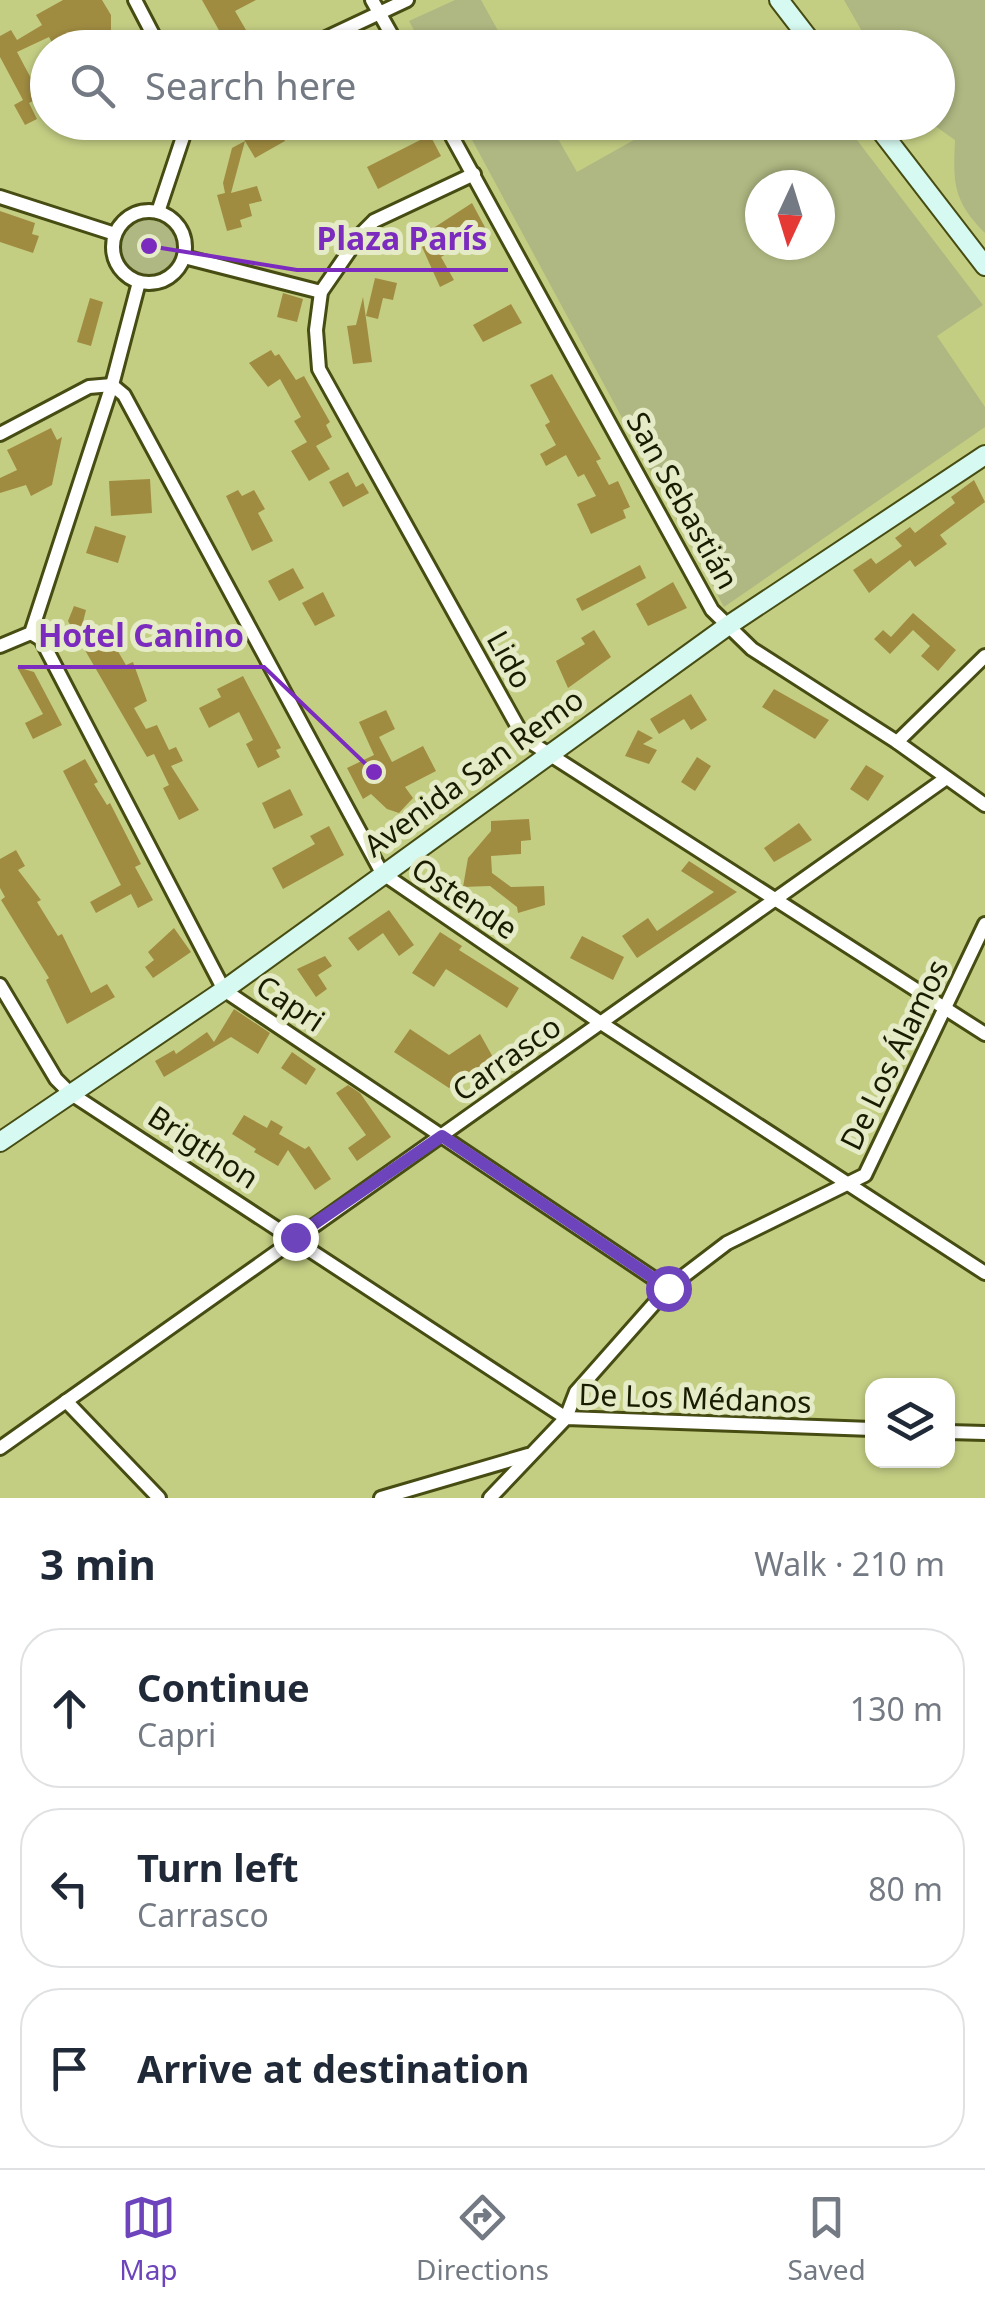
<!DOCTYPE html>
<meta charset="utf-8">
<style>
:root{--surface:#fff;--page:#f2f2f3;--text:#1f2937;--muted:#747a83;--line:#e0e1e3;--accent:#6d44bc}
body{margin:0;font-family:"Noto Sans",sans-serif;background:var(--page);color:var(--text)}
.controls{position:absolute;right:30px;bottom:30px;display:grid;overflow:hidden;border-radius:20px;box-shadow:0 2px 8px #0004}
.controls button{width:90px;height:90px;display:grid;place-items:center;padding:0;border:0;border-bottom:2px solid var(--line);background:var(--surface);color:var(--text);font:50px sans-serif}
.compass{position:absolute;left:745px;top:170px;width:90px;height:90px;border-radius:50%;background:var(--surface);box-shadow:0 2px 8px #0004;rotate:184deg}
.stop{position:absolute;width:30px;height:30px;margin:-22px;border:8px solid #6d44bc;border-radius:50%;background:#fff}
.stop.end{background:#6d44bc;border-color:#fff;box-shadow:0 2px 10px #0008}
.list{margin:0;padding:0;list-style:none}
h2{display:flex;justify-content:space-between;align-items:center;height:130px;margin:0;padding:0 40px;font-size:42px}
h2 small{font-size:32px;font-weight:400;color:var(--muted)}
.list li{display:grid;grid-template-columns:65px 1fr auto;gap:30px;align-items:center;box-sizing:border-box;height:160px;margin:0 20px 20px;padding:0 20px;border:2px solid var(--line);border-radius:40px}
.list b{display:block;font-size:38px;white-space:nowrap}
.list p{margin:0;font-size:32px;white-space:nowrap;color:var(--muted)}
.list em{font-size:32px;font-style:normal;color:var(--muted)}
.icon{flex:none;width:55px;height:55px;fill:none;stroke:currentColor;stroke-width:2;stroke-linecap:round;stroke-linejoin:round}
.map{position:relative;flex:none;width:985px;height:1498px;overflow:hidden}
.search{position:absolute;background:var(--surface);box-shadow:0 2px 8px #0004;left:30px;right:30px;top:30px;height:110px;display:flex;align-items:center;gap:25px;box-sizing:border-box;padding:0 35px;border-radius:55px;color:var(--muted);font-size:38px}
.sheet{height:670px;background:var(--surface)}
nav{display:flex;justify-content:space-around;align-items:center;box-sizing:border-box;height:140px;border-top:2px solid var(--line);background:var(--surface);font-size:28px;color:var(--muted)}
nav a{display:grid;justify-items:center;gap:5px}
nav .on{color:var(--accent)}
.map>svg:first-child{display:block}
.green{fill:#afb782;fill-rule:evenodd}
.building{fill:#a08c41}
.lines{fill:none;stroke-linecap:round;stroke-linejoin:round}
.street-casing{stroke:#464c12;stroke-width:18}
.secondary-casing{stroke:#464c12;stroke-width:22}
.street{stroke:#fff;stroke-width:12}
.secondary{stroke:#d6faf1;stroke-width:18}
.route{stroke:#6d44bc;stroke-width:12}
.labels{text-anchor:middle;stroke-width:10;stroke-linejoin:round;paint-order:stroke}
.street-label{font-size:30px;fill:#191c00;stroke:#e5ebc6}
.leader{fill:none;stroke:#7b2cbf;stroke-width:4}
.callout-dot{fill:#7b2cbf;stroke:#e5ebc6;stroke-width:4}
.callout-label{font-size:32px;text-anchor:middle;font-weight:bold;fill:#7b2cbf;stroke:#e5ebc6;stroke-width:10;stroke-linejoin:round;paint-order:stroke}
</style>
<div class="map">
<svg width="985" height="1498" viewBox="0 0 985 1498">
<rect width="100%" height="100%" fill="#c4ce83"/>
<g class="green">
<polygon points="455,0 481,0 507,47 423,47 409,21"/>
<path d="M844,0H985V233C953,201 953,183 955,140L931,123L938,122V48L871,47Z"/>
<path d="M463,123H549L577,172L664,123H844L983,305L937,336L985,407V427L724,607ZM820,185V245H760V185Z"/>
<circle cx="149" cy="246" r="31"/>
</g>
<g class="building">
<polygon points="63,0 102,0 111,15 111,38 90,48 81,33 55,48 49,37 17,52 41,97 29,103 37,119 25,125 14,105 23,100 0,57 0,36 11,30 17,40 42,25 36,15"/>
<polygon points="202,0 256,0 235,11 246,30 225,41"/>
<polygon points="276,125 285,141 255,158 245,141 231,193 257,186 262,201 249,204 252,216 240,220 242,227 227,231 217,195 225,193 223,183 232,148 245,141 240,132 248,127 259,135"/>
<polygon points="430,135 441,156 378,189 367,167"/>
<polygon points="472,203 487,231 441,257 454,280 440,287 418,238"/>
<polygon points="0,211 35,223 32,234 39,236 33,253 0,242"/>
<polygon points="375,278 397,283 393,300 383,298 378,319 366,316"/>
<polygon points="283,293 303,299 297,322 277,317"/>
<polygon points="363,297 372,362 353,364 347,326 356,325"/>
<polygon points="90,298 103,302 91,346 77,342"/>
<polygon points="511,304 522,323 483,342 473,325"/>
<polygon points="271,350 275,356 279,354 296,380 304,376 330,422 326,425 332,437 316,446 330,469 309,481 291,451 307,442 294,421 301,417 280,379 268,387 249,363"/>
<polygon points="552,374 601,459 596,461 609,485 618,481 630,507 623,510 626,518 591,534 577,504 596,496 584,474 578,477 566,455 546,466 540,454 556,445 545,425 550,422 530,385"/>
<polygon points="51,428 57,440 62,437 52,485 31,496 26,485 0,493 0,478 17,470 7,450"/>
<polygon points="348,472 356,487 363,483 369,493 343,507 329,482"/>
<polygon points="150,479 152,513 111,516 109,481"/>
<polygon points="974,480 985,502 940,535 947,544 915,567 910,560 869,593 853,570 871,558 876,564 902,546 895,538 910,527 915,533 955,503 951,497"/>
<polygon points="238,490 242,496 254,490 265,509 258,513 273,541 252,551 226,496"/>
<polygon points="95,526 126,536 118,563 86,553"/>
<polygon points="640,565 646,578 582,611 576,599"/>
<polygon points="293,568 304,588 279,601 268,581"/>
<polygon points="673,582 687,608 648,626 636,604"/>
<polygon points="323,592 335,616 315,626 302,603"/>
<polygon points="74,606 86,610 83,622 96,643 109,636 126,665 133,662 147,701 134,708 146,729 157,725 169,750 176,747 183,761 171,766 199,810 179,820 163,788 169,785 154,754 147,757 68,621"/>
<polygon points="913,613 956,650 938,671 921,656 930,646 913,630 890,654 874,639 883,630 891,637"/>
<polygon points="594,630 611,657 568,688 556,661 585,644 581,638"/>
<polygon points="17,667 34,672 62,725 33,739 25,723 43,714"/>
<polygon points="243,676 281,748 276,750 280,757 258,768 246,744 253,740 239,712 209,728 199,708 221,697 217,689"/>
<polygon points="774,689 829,720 815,739 762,707"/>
<polygon points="691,694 707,720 691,730 684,719 659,734 650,719"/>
<polygon points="386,710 395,729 379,737 392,762 423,746 436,771 405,787 413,798 399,813 387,809 371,794 363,799 347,768 374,755 359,722"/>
<polygon points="638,730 653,738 643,744 657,750 649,764 625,756"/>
<polygon points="697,757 711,766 695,791 681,782"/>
<polygon points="85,759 98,782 94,784 107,805 110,803 141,864 135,867 153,900 138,908 131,894 96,913 90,902 121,885 63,771"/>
<polygon points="866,765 884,776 868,801 850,789"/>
<polygon points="290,789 303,815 274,829 262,803"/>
<polygon points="529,819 531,840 521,841 521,854 491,856 492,873 511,887 544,886 545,905 518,913 517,907 490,886 463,887 468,858 491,831 491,821"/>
<polygon points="799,823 812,840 774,862 764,848"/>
<polygon points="329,826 344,855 283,889 272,868 315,844 310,836"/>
<polygon points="16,850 25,866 18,870 41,900 37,902 58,936 62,934 91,993 107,984 115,997 67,1024 46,980 49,978 1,900 5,897 0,888 0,859"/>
<polygon points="689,861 737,892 637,958 622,936 648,918 657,931 714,892 681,871"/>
<polygon points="389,910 414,945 399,956 383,933 358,951 348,938"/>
<polygon points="174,928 191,952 153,978 145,967 154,960 148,952"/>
<polygon points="440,932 462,946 459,950 519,988 507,1008 446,969 434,987 412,973"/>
<polygon points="582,936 624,957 613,980 570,958"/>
<polygon points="325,956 332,966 318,975 327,989 316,997 297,969"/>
<polygon points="234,1009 270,1033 258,1054 231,1037 164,1077 155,1061 174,1050 176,1054 207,1032 214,1042"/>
<polygon points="410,1029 449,1055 480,1034 494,1059 449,1088 394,1052"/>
<polygon points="292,1052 316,1069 306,1085 281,1068"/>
<polygon points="348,1085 360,1093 391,1137 357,1161 348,1148 366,1135 336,1093"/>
<polygon points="244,1115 267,1128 271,1120 283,1127 279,1134 305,1149 309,1146 331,1179 315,1190 288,1150 278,1166 254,1152 256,1149 232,1134"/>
</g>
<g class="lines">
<defs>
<g id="street">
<polyline points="135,0 160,48"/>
<polyline points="372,0 399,48"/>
<polyline points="305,48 407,0"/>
<polyline points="444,122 712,610 752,649 897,742 985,805"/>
<polyline points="474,174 374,221 361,234 321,292 316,330 319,369 524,738 985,1034"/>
<polyline points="0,197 115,234"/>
<circle cx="149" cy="247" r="36"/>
<polyline points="158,212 188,122"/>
<polyline points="184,257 321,292"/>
<polyline points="0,434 89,387 112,385 124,395 382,873 601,1023 985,1273"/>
<polyline points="31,633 41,639 224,990 668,1288"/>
<polyline points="0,646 31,633 112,385 139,282"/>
<polyline points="897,742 985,656"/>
<polyline points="0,985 56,1079 70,1093 566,1418 576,1392 668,1288 727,1243 865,1175 985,924"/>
<polyline points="66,1401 159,1498"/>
<polyline points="948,1432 985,1433"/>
<polyline points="0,1448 945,779"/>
<polyline points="381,1498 528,1455"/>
<polyline points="490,1498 566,1418 872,1429"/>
</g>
<g id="secondary">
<polyline points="779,0 816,48"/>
<polyline points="874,122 985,266"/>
<polyline points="0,1142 224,990 726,627 985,455"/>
</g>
</defs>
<use href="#street" class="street-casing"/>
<use href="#secondary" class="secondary-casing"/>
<use href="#street" class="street"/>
<use href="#secondary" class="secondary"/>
</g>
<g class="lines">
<polyline class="route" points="295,1237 442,1136 668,1288"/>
</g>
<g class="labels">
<g class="street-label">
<text transform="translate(682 501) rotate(61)" y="10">San Sebastián</text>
<text transform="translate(509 660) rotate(61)" y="10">Lido</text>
<text transform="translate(474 773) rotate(-36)" y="10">Avenida San Remo</text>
<text transform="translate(464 899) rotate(34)" y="10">Ostende</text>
<text transform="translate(290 1004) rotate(34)" y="10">Capri</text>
<text transform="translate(895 1055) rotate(-64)" y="10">De Los Álamos</text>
<text transform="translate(507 1059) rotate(-35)" y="10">Carrasco</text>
<text transform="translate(203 1148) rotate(33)" y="10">Brigthon</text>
<text transform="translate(695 1399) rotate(2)" y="10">De Los Médanos</text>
</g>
</g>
<path class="leader" d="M149 246L297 270H508M374 772L264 667H18"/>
<g class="callout-dot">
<circle cx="149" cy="246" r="10"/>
<circle cx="374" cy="772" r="10"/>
</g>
<g class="callout-label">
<text x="402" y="250">Plaza París</text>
<text x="141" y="647">Hotel Canino</text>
</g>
</svg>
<div class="controls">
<button><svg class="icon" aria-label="layers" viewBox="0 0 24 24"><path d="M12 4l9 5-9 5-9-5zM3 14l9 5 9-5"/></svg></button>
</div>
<svg class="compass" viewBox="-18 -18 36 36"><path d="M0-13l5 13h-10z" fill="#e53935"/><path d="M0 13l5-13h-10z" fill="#747a83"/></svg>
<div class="stop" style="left:668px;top:1288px"></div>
<div class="stop end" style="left:295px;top:1237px"></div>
<div class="search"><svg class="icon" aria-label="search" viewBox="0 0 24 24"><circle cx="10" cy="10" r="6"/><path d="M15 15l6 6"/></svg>Search here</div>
</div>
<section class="sheet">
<h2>3 min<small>Walk · 210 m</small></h2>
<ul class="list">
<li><svg class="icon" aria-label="ahead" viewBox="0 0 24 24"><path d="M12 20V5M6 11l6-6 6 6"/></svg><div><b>Continue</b><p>Capri</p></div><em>130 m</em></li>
<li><svg class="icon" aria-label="left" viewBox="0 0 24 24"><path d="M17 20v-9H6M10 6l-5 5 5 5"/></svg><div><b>Turn left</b><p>Carrasco</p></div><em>80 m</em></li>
<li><svg class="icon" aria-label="arrive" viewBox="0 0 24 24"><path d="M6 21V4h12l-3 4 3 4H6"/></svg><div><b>Arrive at destination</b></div></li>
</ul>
</section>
<nav>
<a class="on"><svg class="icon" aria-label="map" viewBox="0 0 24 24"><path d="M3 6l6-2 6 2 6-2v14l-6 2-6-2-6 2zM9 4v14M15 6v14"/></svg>Map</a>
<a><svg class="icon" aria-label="directions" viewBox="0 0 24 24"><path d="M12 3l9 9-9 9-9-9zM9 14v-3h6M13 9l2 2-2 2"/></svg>Directions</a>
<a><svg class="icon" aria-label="saved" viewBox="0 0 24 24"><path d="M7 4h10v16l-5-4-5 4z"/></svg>Saved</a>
</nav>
